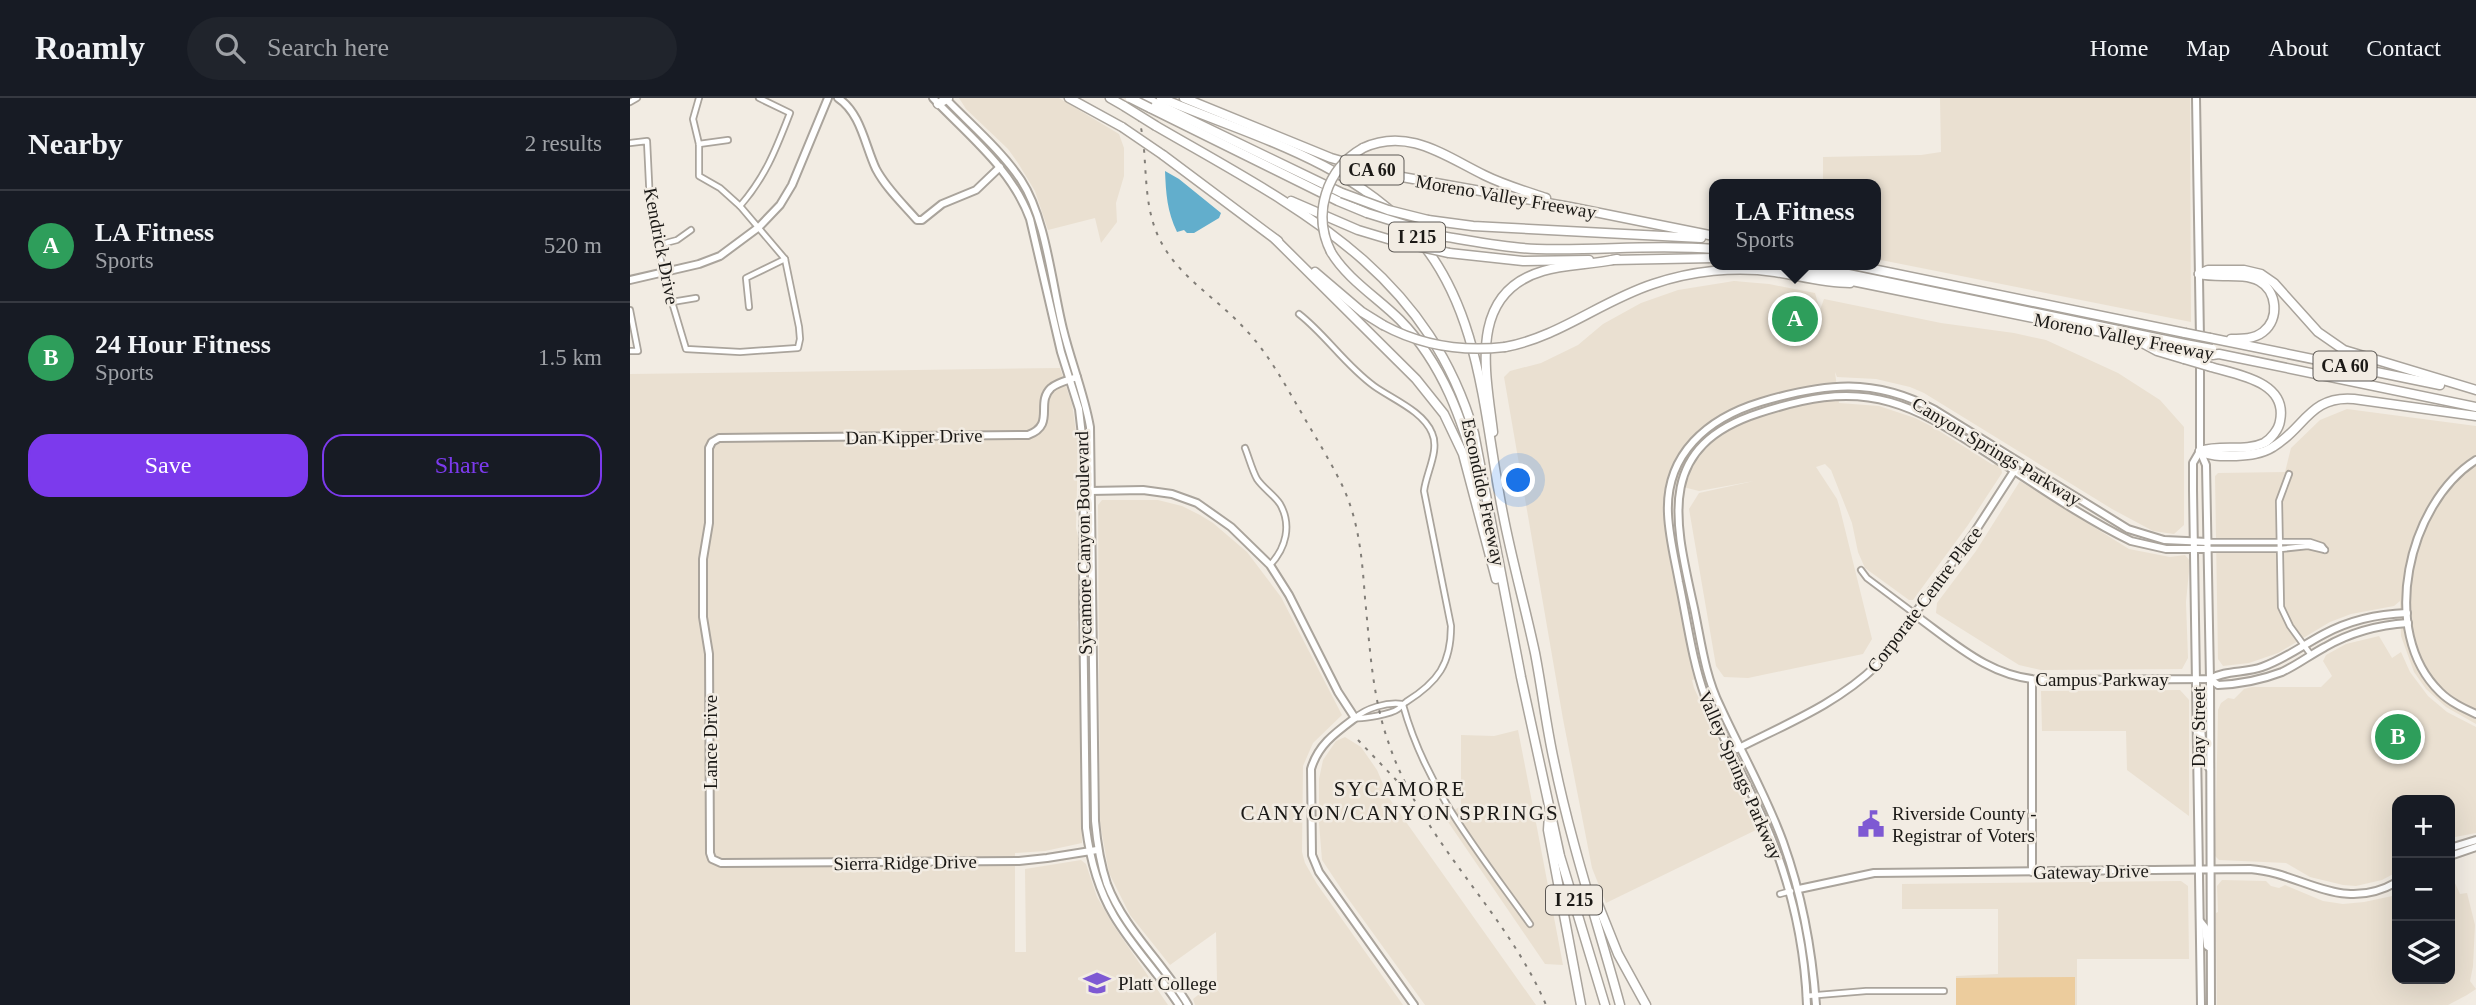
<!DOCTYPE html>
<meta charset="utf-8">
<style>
:root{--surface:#171b24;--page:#20242c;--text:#f1f3f6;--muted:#9ea1a6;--line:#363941;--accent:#7c3aed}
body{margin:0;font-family:Georgia,serif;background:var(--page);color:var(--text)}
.controls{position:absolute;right:21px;bottom:21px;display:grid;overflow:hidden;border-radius:14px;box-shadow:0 7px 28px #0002}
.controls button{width:63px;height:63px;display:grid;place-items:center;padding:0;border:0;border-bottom:2px solid var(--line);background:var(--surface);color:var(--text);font:35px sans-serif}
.you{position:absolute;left:889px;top:383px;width:24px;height:24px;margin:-18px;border:5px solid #fff;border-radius:50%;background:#1a73e8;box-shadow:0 0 0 10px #1a73e833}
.badge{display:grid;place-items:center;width:46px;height:46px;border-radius:50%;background:var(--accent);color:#fff;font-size:23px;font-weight:700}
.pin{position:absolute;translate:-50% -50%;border:4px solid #fff;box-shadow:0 2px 7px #0006}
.popup{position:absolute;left:1079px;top:81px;width:172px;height:91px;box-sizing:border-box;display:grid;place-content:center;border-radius:14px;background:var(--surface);filter:drop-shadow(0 2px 5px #0005);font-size:23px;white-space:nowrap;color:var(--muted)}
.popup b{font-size:26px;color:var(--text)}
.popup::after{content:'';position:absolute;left:50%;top:100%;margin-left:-14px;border:14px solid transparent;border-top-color:var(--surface)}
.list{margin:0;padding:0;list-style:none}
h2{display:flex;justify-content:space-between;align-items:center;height:91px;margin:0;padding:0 28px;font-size:30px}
h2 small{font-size:23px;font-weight:400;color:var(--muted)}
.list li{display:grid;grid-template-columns:46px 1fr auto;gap:21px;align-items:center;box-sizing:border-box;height:112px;padding:0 28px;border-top:2px solid var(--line)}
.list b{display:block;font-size:26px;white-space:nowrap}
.list p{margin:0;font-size:23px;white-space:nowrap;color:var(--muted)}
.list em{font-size:23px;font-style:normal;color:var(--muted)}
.actions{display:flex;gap:14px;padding:21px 28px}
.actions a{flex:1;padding:16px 0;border:2px solid var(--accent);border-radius:21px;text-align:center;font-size:24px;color:var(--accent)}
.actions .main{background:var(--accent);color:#fff}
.icon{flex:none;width:38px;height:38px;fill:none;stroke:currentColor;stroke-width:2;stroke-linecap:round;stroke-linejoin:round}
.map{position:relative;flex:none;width:1846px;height:907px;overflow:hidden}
header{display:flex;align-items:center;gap:42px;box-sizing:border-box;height:98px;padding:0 35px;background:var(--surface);border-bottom:2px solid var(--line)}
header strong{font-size:33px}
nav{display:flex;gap:38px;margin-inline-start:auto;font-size:24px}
.search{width:490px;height:63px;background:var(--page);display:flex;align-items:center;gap:18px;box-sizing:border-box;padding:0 24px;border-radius:38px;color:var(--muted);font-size:26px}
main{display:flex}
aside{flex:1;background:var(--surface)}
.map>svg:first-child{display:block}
.built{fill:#eae0d1}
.green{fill:#eccc9d}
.water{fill:#62aecc}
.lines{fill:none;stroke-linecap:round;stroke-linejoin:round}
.street-casing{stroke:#aaa49c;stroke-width:8}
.secondary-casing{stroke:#aaa49c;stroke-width:10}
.highway-casing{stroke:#aaa49c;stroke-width:11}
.street{stroke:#fff;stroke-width:4.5}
.secondary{stroke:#fff;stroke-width:6}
.highway{stroke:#fff;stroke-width:8}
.rail{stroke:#827e78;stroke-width:2;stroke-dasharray:3.5 7;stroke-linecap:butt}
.highway-bridge-casing{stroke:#aaa49c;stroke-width:11;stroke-linecap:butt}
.highway-bridge{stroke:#fff;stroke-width:8}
.labels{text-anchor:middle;stroke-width:5;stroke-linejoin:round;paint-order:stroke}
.shield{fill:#f2ece3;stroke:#5c5854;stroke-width:2}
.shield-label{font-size:18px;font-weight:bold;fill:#1b1916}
.street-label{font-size:19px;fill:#1b1916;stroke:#f2ece3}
.poi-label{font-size:19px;fill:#1b1916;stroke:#f2ece3;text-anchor:start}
.neighbourhood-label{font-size:21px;letter-spacing:2px;fill:#1b1916;stroke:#f2ece3}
</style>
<header>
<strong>Roamly</strong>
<div class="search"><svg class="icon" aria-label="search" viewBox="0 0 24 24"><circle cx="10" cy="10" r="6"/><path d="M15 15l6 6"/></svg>Search here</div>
<nav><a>Home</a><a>Map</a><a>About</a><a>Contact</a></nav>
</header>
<main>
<aside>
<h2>Nearby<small>2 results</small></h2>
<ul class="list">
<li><span class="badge" style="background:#2e9e5b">A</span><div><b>LA Fitness</b><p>Sports</p></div><em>520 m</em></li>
<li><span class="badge" style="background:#2e9e5b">B</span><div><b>24 Hour Fitness</b><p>Sports</p></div><em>1.5 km</em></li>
</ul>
<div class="actions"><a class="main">Save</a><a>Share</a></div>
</aside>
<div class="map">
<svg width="1846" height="907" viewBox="0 0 1846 907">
<rect width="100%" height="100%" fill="#f2ece3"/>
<g class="built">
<polygon points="329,0 429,0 489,36 494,50 494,78 486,105 487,124 471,145 465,120 418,132 405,93 388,65 378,51 336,11"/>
<polygon points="1310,0 1560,0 1561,224 1246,161 1246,86 1193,86 1193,59 1291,57 1311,54"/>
<polygon points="1104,183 1139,186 1185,195 1190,212 1194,201 1311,225 1384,235 1416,242 1488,275 1530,302 1554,329 1554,427 1544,436 1523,433 1482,411 1294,295 1280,289 1246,281 1207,279 1205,274 1209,305 1249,308 1285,320 1303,329 1363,367 1366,366 1371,369 1372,375 1338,427 1283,502 1279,502 1235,470 1228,454 1222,425 1201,372 1195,366 1186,369 1207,401 1210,411 1242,541 1233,556 1118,580 1094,579 1086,568 1059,411 1069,395 1124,383 1069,393 1037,385 1034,425 1066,581 1062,582 1064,590 1123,716 1128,731 976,805 962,770 933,621 874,279 880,273 911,265 948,247 973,226 1011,205 1048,192"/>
<polygon points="430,270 442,306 448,347 446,430 449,442 449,521 447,524 449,540 452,745 415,753 385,755 385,854 396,854 395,771 451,762 456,766 467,799 484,828 538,907 0,907 0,276"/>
<polygon points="1717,311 1846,328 1846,626 1816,609 1796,591 1784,574 1771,538 1770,503 1764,508 1721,516 1700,524 1648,555 1619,565 1593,568 1588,561 1585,378 1588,375 1655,374 1661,350 1690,322"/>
<polygon points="1390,383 1499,451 1540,459 1555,457 1560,463 1556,504 1558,560 1552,571 1411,572 1389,567 1306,515 1307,505 1346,453"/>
<polygon points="472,402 528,402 552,408 570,417 583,425 617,454 651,499 712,617 683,645 673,668 672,754 675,765 687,786 773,907 565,907 563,901 587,882 586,834 540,867 500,817 479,775 470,725 468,407"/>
<polygon points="1749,538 1762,560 1771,554 1780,574 1798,598 1817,614 1846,629 1846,735 1820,740 1820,702 1767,702 1767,774 1752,782 1726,788 1713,787 1680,779 1656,765 1589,762 1585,758 1588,612 1591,605 1598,600 1604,601 1614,591 1622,589 1691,589 1702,578 1693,563 1696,557 1716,546"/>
<polygon points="1550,592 1559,602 1559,718 1497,672 1496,633 1412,633 1411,593"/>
<polygon points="888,632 904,714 933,867 915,866 814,718 831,708 831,637 864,638"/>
<polygon points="715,639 731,649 747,672 759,700 906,907 795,907 714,795 692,762 689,725 689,681 693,662 706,643"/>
<polygon points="1820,774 1830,796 1837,795 1845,827 1843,868 1840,883 1846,891 1837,897 1818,907 1587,907 1586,815 1588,814 1587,788 1592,782 1636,783 1641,788 1649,790 1655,787 1693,803 1713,806 1734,804 1767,797 1767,881 1820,881"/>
<polygon points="1551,783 1558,788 1559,861 1447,861 1447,907 1326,907 1326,878 1368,876 1368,811 1272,811 1272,786"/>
</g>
<polygon class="green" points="1445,879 1445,907 1326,907 1326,880"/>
<path class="water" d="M535,73L549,81L591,115L589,120L564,135H557L554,132L547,134C537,113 536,96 535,73Z"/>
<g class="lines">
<defs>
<g id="street">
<polyline points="0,4 7,0"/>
<polyline points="0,45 17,43 20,105 33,174 56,251 110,254 168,250 170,241 169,229 155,161 110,108 90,90 69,78 69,46 63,21 69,0"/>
<polyline points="69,46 98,42"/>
<path d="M110,108C136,78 146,51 160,15L129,0"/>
<polyline points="28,147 47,142 61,132"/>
<polyline points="42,204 66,200"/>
<polyline points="119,209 116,180 155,161"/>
<polyline points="0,212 8,253 0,253"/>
<path d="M669,216C696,237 715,267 744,288C762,301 793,313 802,335C810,352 796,375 794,393L821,528C821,566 808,584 776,604C773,606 771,609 768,611C761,616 734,621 725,620"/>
<path d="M615,350C619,360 622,372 627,381C633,390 644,397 650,406C662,427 656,450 640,467"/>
<polyline points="1659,376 1649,403 1651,509 1660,528 1681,557"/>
<polyline points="1578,444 1680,444 1692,448 1695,452"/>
<polyline points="1578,451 1650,451 1678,448 1695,452"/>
<polyline points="1231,472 1237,480 1285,516"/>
<path d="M773,607C796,691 850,756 900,826"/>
<path d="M725,620C736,610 757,604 772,606"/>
<polyline points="1150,796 1161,793"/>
<polyline points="1176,898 1236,893 1314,893"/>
</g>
<g id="secondary">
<path d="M208,0C231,15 235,48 246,71C256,90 273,106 287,122H292L312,106L346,92L370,69"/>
<path d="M303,0C338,37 382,71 400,121L431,254L449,311L454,355L453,503L456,730C460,761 468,791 484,818C503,850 529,876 549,907"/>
<path d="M315,0C340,26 371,52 391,82C416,120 422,187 433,231C441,264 454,295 460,329L465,723C467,745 470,765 477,786C494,831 534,866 558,907"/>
<polyline points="1566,0 1570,240"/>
<polyline points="0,182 69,166 90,158 129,129 150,107 162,87 198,0"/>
<polyline points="1570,250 1570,353 1576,367 1580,581 1581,907"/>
<path d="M447,279C439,282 428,284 421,290C405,305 426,327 398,337L89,340L82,344L79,350V425L73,461V519L79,556L80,755L82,761L91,765L389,763L417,760L467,752"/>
<polyline points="1570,353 1563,365 1563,392 1571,907"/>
<path d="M1846,362C1778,405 1748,534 1810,594C1820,604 1833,610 1846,616"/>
<path d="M460,393L513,392L542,396L567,405L601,429L640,467L659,497L708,594L725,620C705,635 688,647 681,671L682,757L689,774L784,907"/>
<path d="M1285,517C1325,546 1361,580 1412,582L1580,581C1595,572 1616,575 1632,569C1655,561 1673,547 1694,536C1720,522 1748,516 1777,515"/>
<path d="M1580,581L1588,587C1610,586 1631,582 1652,574C1667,567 1680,557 1695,549C1721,534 1747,527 1778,525"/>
<polyline points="1402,582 1402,774"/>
<polyline points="1571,630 1574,663 1580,671"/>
<path d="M1107,651C1156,626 1207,606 1247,567L1344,435L1386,370"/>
<polyline points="1820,750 1846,742"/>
<polyline points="1820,758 1846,749"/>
<path d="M1169,791L1244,775L1620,771C1674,775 1711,816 1767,784"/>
<polyline points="1571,824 1575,829 1577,848 1580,850"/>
<path d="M1177,907C1175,855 1164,801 1146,752C1126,698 1096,650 1075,598C1062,562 1057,522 1049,484C1045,462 1039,439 1038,416C1035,356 1078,320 1131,304C1195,285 1244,279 1305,312L1498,431L1534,442L1578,444"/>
<path d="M1186,907C1182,851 1172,797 1153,744C1136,697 1111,654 1090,608C1075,578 1071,543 1064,510C1045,424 1024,349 1129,315C1172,301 1215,291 1260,304C1292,313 1318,330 1346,348C1397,380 1447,417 1501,443L1536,451H1578"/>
</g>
<g id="highway">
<polyline points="439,0 492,29"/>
<polyline points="480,0 494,8"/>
<polyline points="515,0 712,95"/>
<path d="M531,0C619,37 720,63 785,137C852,212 854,322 873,416C882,463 895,508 905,555C912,591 916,627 924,663C941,746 968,826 990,907"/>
<polyline points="554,0 701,60 761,77 940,109 1084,138"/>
<polyline points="308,6 318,0"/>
<polyline points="520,10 708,103 737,115"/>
<path d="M526,28C664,108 796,170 844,335L891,579L930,758L975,907"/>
<path d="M733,50C778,29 815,58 854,77C874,87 895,93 916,100"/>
<polyline points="533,57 648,143"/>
<polyline points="661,103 728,132 768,144"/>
<polyline points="798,122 843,128 1071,140"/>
<path d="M811,138C843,143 875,150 907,151C966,153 1025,146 1084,151"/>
<polyline points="645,141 786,281 814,316 833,356 866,481"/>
<path d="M701,154C717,181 748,200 770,222C813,266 833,323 848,381"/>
<polyline points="819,155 893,163 959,162"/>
<polyline points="982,162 1084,160"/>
<polyline points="1143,167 1555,251"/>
<polyline points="1175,167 1555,246"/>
<polyline points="1223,167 1555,235"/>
<polyline points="685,174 732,214 753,227"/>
<polyline points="1569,176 1578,172 1614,172 1631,176 1644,185 1688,234 1714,252 1846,292"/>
<path d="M1569,176C1588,181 1612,174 1629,183C1647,193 1650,221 1633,234C1624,241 1613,241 1601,241"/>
<polyline points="1580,240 1810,287"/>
<polyline points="1514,246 1527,253 1554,261"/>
<path d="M875,249C929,239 971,203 1023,186C1061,173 1105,168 1145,174C1170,178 1194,185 1220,185"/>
<polyline points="1582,257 1589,256 1846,309"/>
<path d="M863,334C856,275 837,195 913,173C936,166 962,167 987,161"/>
<path d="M1570,353C1582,359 1592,358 1606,358C1619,357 1632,356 1643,349C1674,331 1680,297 1724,301L1846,318"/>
<path d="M1570,353C1590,346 1615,354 1634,345C1641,341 1649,331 1650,323C1658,284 1609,277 1581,269"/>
<polyline points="919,717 918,732 951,907"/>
<polyline points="964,796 988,856 1016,907"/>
</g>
</defs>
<use href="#street" class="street-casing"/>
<use href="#secondary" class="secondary-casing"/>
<use href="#highway" class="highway-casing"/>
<use href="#street" class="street"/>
<use href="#secondary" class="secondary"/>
<use href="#highway" class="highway"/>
<g class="rail">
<path d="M503,0C507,14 511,27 513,41C517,76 514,112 531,144C550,180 588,201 615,231C638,255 654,285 671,314C684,337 698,359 710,383C729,420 732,460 735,500C740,550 742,599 759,646C792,744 876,813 916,907"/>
<polyline points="728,642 770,686"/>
</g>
<defs>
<g id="highway-bridge">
<polyline points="500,0 520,10"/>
<polyline points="494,8 526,28"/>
<polyline points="492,29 533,57"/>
<polyline points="712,95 758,112 798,122"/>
<polyline points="737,115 811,138"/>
<polyline points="768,144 819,155"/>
<path d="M701,154C682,116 696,71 733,50"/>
<path d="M753,227C792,248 832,254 875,249"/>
<polyline points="1555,235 1580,240"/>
<polyline points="1555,246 1582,251"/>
<polyline points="1555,251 1582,257"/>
<polyline points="1554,261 1581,269"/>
</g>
</defs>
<use href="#highway-bridge" class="highway-bridge-casing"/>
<use href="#highway-bridge" class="highway-bridge"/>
</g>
<defs>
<symbol id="civic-bare" viewBox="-9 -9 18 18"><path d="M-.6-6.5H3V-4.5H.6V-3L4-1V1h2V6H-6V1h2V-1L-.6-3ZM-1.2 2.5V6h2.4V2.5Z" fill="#7e59d3" stroke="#f2ece3" stroke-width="2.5" paint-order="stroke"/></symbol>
<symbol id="university-bare" viewBox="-9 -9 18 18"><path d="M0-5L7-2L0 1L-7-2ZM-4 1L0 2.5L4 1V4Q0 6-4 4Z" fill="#7e59d3" stroke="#f2ece3" stroke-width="2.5" paint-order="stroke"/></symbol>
</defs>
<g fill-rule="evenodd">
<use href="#civic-bare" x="1222" y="707" width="38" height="38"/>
<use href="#university-bare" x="448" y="866" width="38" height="38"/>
</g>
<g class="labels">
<g class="shield">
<rect x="710.5" y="57.5" width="63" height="29" rx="5"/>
<rect x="759" y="124.5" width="56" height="29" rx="5"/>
<rect x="1683.5" y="253.5" width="63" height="29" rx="5"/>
<rect x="916" y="787.5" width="56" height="29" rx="5"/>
</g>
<g class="shield-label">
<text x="742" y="78">CA 60</text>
<text x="787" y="145">I 215</text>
<text x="1715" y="274">CA 60</text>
<text x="944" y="808">I 215</text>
</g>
<g class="street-label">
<text transform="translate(876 98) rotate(10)" y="7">Moreno Valley Freeway</text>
<text transform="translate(32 148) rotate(79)" y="7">Kendrick Drive</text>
<text transform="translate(1494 238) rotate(11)" y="7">Moreno Valley Freeway</text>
<text transform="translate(284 338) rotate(-1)" y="7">Dan Kipper Drive</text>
<text transform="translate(1367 353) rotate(31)" y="7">Canyon Springs Parkway</text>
<text transform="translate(854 394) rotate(78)" y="7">Escondido Freeway</text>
<text transform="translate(453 445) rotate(-91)" y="7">Sycamore Canyon Boulevard</text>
<text transform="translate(1294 501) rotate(-53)" y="7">Corporate Centre Place</text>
<text x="1472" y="588">Campus Parkway</text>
<text transform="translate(1568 629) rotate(-90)" y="7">Day Street</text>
<text transform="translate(80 644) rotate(-90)" y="7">Lance Drive</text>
<text transform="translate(1111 677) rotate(66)" y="7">Valley Springs Parkway</text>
<text transform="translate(275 764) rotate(-1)" y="7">Sierra Ridge Drive</text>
<text transform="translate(1461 773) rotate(-1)" y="7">Gateway Drive</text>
</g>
<g class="poi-label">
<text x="1262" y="722">Riverside County -<tspan x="1262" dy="22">Registrar of Voters</tspan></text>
<text x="488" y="892">Platt College</text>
</g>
<g class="neighbourhood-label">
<text x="770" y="698">SYCAMORE<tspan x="770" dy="24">CANYON/CANYON SPRINGS</tspan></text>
</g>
</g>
</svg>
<div class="controls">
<button>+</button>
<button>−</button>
<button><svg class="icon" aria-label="layers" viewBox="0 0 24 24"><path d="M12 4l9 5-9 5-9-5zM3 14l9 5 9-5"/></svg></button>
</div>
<div class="you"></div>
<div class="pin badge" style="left:1165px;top:221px;background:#2e9e5b">A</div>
<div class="popup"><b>LA Fitness</b>Sports</div>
<div class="pin badge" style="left:1768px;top:639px;background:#2e9e5b">B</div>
</div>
</main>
